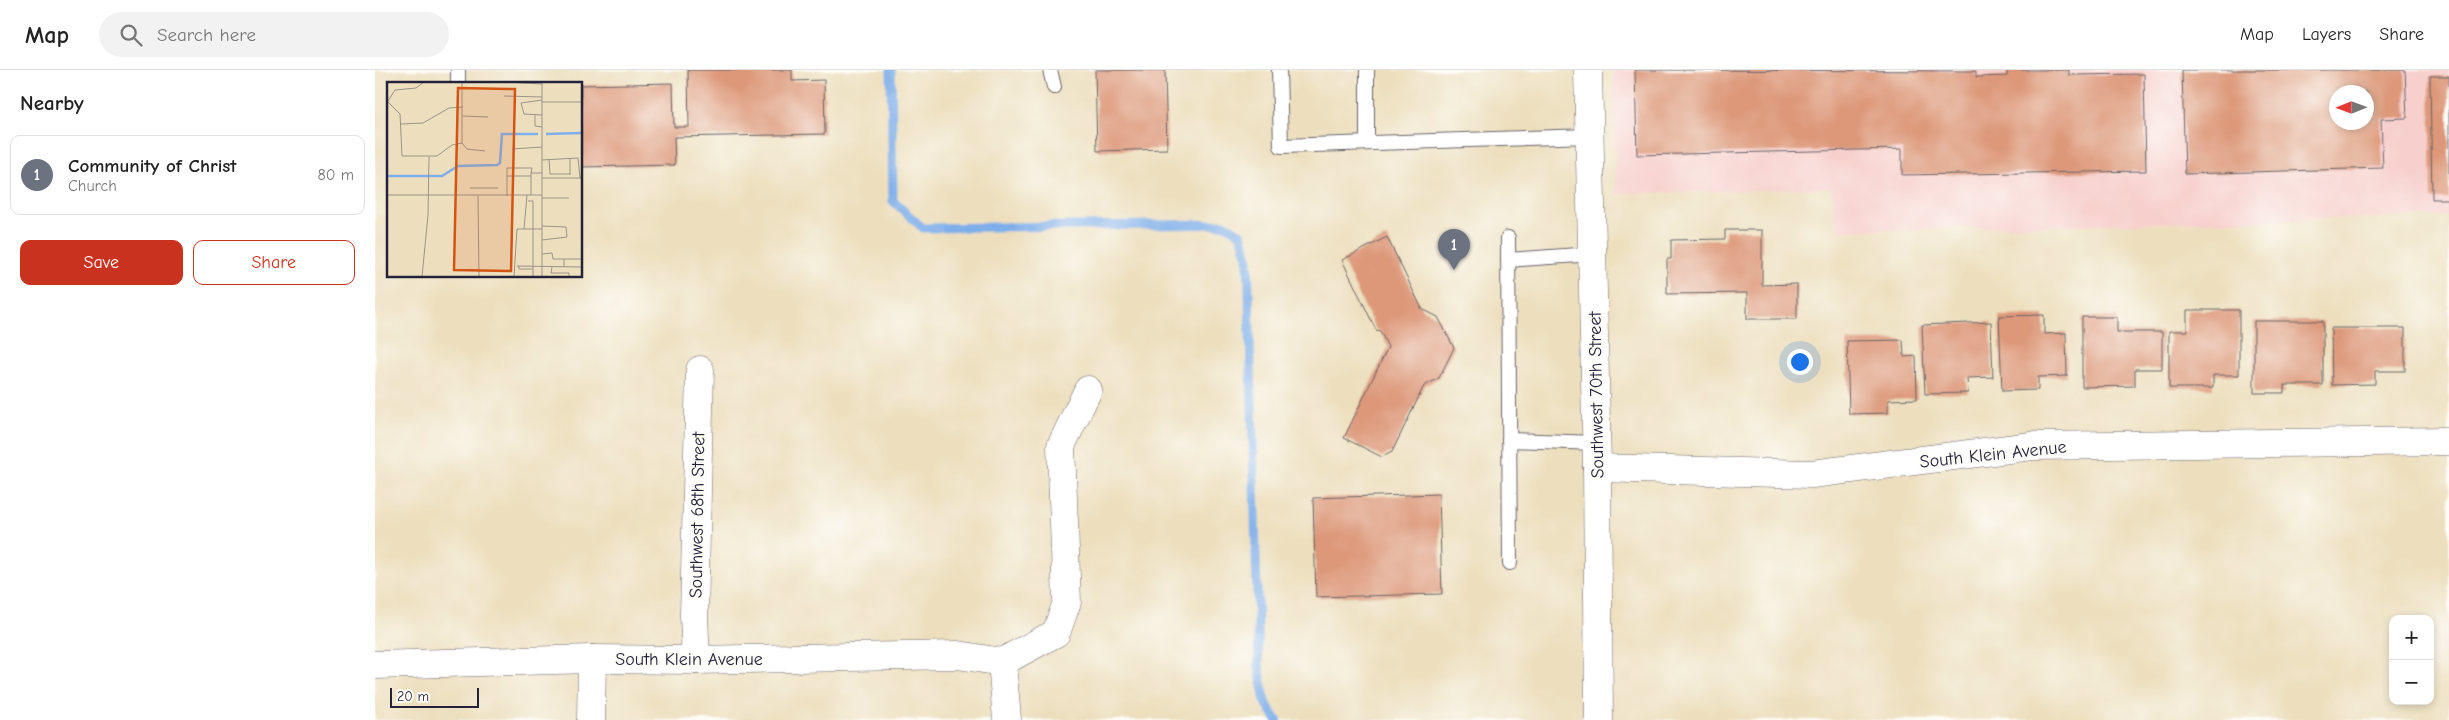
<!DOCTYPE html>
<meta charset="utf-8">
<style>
:root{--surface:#fff;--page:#f2f2f2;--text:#222;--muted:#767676;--line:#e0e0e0;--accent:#c8321e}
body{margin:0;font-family:"Comic Neue",sans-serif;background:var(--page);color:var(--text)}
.controls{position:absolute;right:15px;bottom:15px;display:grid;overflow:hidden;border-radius:10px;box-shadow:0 2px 8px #0003}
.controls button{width:45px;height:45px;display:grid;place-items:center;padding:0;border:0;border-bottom:1px solid var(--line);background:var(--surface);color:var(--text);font:25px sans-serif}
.compass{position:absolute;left:1954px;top:15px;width:45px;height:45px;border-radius:50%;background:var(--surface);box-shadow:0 2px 8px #0003;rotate:269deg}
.scale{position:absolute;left:15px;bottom:12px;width:89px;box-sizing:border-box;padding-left:5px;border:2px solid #22223b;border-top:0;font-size:14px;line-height:18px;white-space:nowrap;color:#22223b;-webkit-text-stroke:4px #fdfcf7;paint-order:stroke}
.you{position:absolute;left:1424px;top:291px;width:18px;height:18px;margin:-12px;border:4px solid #fff;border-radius:50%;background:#1a73e8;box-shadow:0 0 0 8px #1a73e833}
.badge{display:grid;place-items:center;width:32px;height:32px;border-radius:50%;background:var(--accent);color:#fff;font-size:16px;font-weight:700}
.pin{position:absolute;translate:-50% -41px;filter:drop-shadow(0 1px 2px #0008)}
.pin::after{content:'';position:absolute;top:26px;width:18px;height:15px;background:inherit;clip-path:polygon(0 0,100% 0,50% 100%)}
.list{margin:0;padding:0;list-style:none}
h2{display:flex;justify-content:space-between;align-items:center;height:65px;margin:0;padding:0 20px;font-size:21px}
h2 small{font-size:16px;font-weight:400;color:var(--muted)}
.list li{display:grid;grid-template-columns:32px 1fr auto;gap:15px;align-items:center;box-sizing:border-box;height:80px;margin:0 10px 10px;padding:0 10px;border:1px solid var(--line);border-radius:10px}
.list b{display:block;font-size:19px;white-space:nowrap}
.list p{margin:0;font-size:16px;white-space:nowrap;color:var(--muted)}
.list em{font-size:16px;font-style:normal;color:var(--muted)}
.actions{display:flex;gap:10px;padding:15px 20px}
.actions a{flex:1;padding:11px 0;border:1px solid var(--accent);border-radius:10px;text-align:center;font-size:18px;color:var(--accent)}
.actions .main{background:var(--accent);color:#fff}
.icon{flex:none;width:28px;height:28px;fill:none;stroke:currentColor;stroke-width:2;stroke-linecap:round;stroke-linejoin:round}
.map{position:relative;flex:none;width:2074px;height:650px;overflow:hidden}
header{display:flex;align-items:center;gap:30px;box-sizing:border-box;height:70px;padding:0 25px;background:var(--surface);border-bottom:1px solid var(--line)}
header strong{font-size:24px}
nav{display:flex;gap:28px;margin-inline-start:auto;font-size:18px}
.search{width:350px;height:45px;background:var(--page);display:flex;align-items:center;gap:12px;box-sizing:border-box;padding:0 18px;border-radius:28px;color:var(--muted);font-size:19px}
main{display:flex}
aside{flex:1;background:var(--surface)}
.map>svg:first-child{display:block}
.built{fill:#f7d0cd;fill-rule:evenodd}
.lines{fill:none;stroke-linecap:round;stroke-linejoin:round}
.stream{stroke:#7fafea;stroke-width:9}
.building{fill:#dd9879;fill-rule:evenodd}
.lane-casing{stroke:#696469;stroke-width:16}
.street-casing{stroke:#696469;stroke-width:29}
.lane{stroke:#fff;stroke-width:14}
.street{stroke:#fff;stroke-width:28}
.labels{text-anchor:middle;stroke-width:4;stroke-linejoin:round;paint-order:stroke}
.street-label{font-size:18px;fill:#22223b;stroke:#fdfcf7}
.inset-river{fill:none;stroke:#7fafea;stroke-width:2.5}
.inset-road{fill:none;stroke:#9c938a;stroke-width:1}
.view{fill:#d45411;fill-opacity:0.15;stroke:#d45411;stroke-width:2.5}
.inset-edge{fill:none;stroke:#22223b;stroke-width:2.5}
</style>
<header>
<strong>Map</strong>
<div class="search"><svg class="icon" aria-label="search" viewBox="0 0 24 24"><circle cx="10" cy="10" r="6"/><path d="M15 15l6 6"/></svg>Search here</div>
<nav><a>Map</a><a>Layers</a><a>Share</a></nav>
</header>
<main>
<aside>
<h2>Nearby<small></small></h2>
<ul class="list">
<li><span class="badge" style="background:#6b7280">1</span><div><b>Community of Christ</b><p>Church</p></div><em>80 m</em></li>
</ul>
<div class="actions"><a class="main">Save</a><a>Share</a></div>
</aside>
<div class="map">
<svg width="2074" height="650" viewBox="0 0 2074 650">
<rect width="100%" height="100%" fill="#fdfcf7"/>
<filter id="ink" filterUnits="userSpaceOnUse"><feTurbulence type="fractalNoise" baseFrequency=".02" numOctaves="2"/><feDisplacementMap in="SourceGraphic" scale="10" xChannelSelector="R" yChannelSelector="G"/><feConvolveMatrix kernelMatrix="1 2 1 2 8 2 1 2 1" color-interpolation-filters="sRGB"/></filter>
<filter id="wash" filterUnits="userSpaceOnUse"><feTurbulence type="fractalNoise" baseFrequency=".0096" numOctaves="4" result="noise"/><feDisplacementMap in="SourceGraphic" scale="20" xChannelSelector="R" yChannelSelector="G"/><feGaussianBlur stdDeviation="1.12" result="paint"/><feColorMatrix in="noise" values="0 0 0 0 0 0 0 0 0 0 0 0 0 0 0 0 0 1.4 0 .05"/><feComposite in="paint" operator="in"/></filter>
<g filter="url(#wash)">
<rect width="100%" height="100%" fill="#eddfbe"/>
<path class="built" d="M1238,0H2074V146L1463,161L1456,118L1241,124ZM1962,22H1992V52H1962Z"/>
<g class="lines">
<polyline class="stream" points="516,0 518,131 548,158 849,154 866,164 873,187 884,596 890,632 902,650"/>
</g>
<g id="blocks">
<g class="building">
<polygon points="313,0 417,0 417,11 449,10 450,64 299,67 300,95 206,97 206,15 298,13 299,57 314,57"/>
<polygon points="720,0 790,0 792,79 722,81"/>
<polygon points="1260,0 1601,1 1601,7 1632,6 1632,0 1694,0 1694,5 1769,4 1771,101 1527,105 1527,79 1262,85"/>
<path d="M1807,0H2030L2032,48L2006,49L2008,98L1810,104ZM1962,22H1992V52H1962Z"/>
<polygon points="2055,6 2074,6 2074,129 2057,129"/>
<polygon points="1350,160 1387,160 1387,215 1422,214 1422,249 1372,249 1372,223 1292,224 1292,189 1296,189 1296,170 1350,169"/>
<polygon points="1012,167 1047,239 1063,247 1079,278 1064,308 1049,316 1017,382 1007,387 969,368 1013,277 1005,261 1001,260 967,190"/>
<polygon points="1812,240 1864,240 1864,305 1838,305 1838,318 1794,318 1794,261 1812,261"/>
<polygon points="1669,245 1669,264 1691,263 1692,306 1663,307 1663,320 1627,321 1624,246"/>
<polygon points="1707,247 1742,247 1742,262 1787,262 1787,299 1760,299 1760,316 1707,317"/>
<polygon points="1879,251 1948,251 1948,315 1909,315 1909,323 1879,323"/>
<polygon points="1616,252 1618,307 1592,308 1593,323 1550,324 1547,255"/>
<polygon points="1956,258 2030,258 2030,301 2000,301 2000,314 1957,315"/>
<polygon points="1528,270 1529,287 1541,286 1542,329 1513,330 1513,343 1474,344 1472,271"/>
<polygon points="1064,424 1067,524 941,527 938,428"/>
</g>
</g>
</g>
<g filter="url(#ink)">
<use href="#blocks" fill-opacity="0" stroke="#696469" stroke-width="1"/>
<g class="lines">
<defs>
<g id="lane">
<polyline points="83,0 83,14"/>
<polyline points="675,0 679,17"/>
<polyline points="904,0 906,76 1215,66"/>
<polyline points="992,73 992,0"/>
<polyline points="1133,168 1135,493"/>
<polyline points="1133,190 1218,184"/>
<polyline points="1134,370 1222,373"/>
</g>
<g id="street">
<polyline points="1213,0 1222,398 1224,650"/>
<polyline points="1222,398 1437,404 1657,376 2074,371"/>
<polyline points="321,590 319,545 325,300"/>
<polyline points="0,595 217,589 321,590 583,585 627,592"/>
<polyline points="216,650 217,589"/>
<polyline points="632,650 627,592 681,563 692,532 686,376 713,320"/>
</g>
</defs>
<use href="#lane" class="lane-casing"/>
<use href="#street" class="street-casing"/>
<use href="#lane" class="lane"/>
<use href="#street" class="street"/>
</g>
</g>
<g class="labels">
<g class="street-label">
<text transform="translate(1221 325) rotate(-91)" y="6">Southwest 70th Street</text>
<text transform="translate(1618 384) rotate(-6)" y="6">South Klein Avenue</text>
<text transform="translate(322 445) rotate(-89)" y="6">Southwest 68th Street</text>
<text x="314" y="595">South Klein Avenue</text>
</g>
</g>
<g transform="translate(12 12)">
<rect width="195" height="195" fill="#eddfbe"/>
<path class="inset-river" d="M159,52L195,51M0,94H55L71,84L110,83L113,81L115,52H151"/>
<path class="inset-road" d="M120,0L155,2M155,0V195M117,14L155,15M155,18L134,21L137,32L155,33M1,19L8,8L29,6L37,0M1,20L13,32L15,74H50L65,63L75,61L80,67L98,69M155,20H195M148,33V44L155,45M75,34L101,35M14,42L36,41L62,26L76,25M75,61V0M125,67L155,65M183,76V93M162,77L163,92H183M155,78L191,76L193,96M120,94H144M155,96H194M83,106H111M0,113H155M144,113V91H155M91,114L92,195M120,114V86H145L144,91M155,116H182M141,119H146V195M155,144L179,145L180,155L155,158M137,147H155M155,172L165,171L166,177H177M130,184L195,185M132,184V187H146M165,185L164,191H182V195M177,185V177H195M35,195L41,133L42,75M127,195L130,147H137L140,113"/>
<path class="view" d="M71,6L128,7L124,189L67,188Z"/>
<rect width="195" height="195" class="inset-edge"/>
</g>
</svg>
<div class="controls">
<button>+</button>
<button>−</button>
</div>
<svg class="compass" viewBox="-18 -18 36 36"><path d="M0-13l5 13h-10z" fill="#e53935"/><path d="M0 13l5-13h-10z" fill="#767676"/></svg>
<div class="scale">20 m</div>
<div class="you"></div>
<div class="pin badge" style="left:1079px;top:200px;background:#6b7280">1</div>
</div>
</main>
